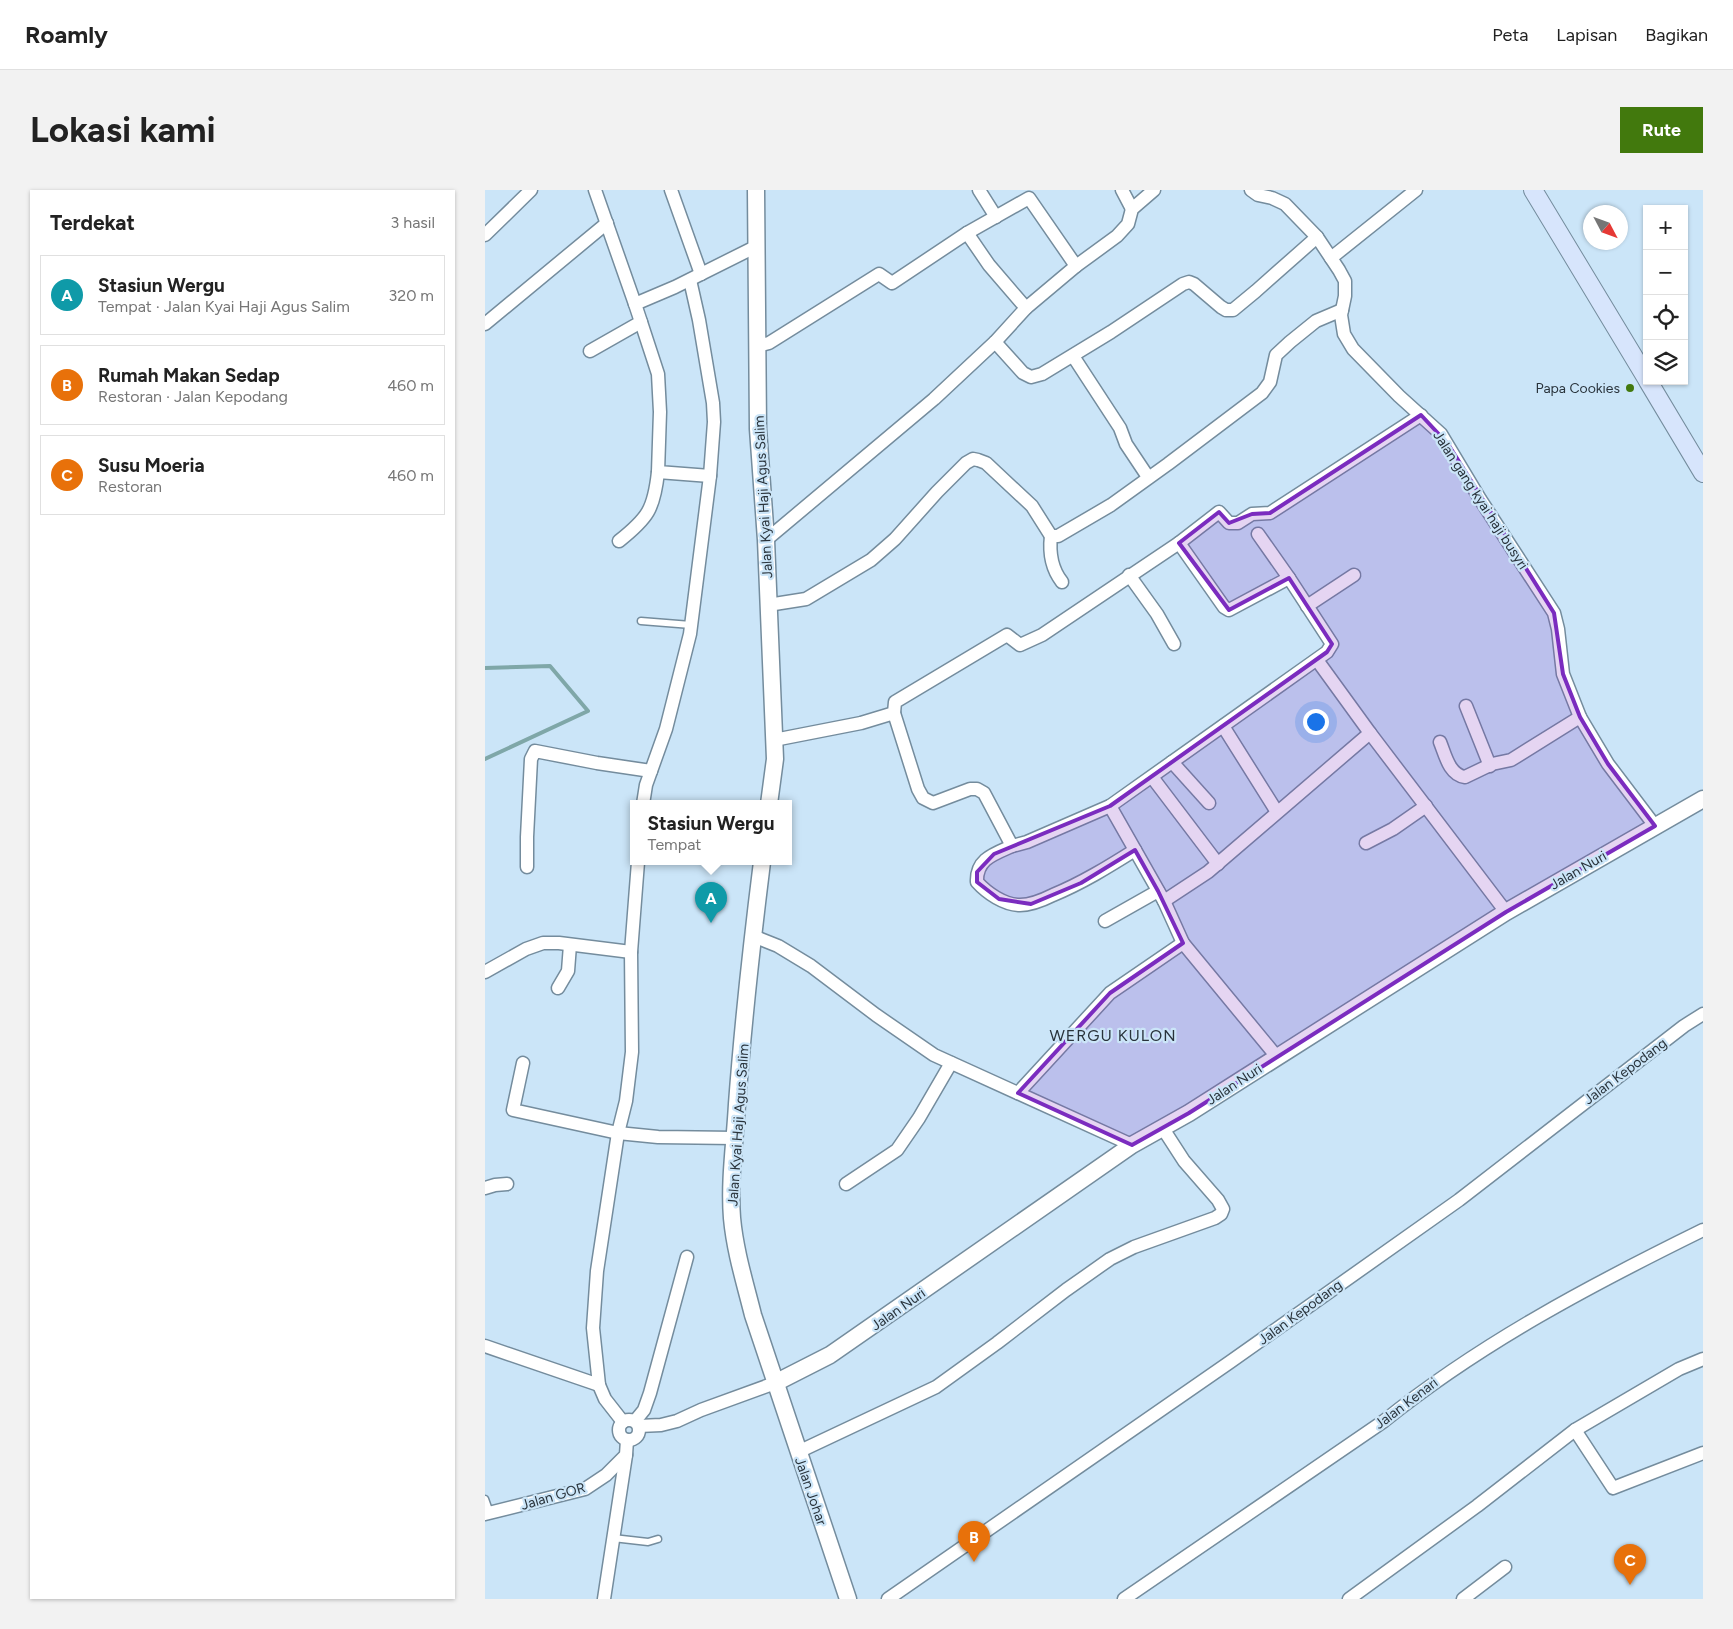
<!DOCTYPE html>
<html lang="id">
<meta charset="utf-8">
<style>
:root{--surface:#fff;--page:#f2f2f2;--text:#222;--muted:#767676;--line:#e0e0e0;--accent:#42790d}
body{margin:0;font-family:Figtree,sans-serif;background:var(--page);color:var(--text)}
.controls{position:absolute;right:15px;top:15px;display:grid;overflow:hidden;border-radius:0px;box-shadow:0 1px 4px #0004}
.controls button{width:45px;height:45px;display:grid;place-items:center;padding:0;border:0;border-bottom:1px solid var(--line);background:var(--surface);color:var(--text);font:25px sans-serif}
.compass{position:absolute;left:1098px;top:15px;width:45px;height:45px;border-radius:50%;background:var(--surface);box-shadow:0 1px 4px #0004;rotate:131deg}
.you{position:absolute;left:830px;top:531px;width:18px;height:18px;margin:-12px;border:4px solid #fff;border-radius:50%;background:#1a73e8;box-shadow:0 0 0 8px #1a73e833}
.badge{display:grid;place-items:center;width:32px;height:32px;border-radius:50%;background:var(--accent);color:#fff;font-size:16px;font-weight:700}
.pin{position:absolute;translate:-50% -41px;filter:drop-shadow(0 1px 2px #0008)}
.pin::after{content:'';position:absolute;top:26px;width:18px;height:15px;background:inherit;clip-path:polygon(0 0,100% 0,50% 100%)}
.popup{position:absolute;left:145px;top:610px;width:162px;height:65px;box-sizing:border-box;display:grid;place-content:center;border-radius:0px;background:var(--surface);filter:drop-shadow(0 1px 4px #0005);font-size:16px;white-space:nowrap;color:var(--muted)}
.popup b{font-size:19px;color:var(--text)}
.popup::after{content:'';position:absolute;left:50%;top:100%;margin-left:-10px;border:10px solid transparent;border-top-color:var(--surface)}
.list{margin:0;padding:0;list-style:none}
h2{display:flex;justify-content:space-between;align-items:center;height:65px;margin:0;padding:0 20px;font-size:21px}
h2 small{font-size:16px;font-weight:400;color:var(--muted)}
.list li{display:grid;grid-template-columns:32px 1fr auto;gap:15px;align-items:center;box-sizing:border-box;height:80px;margin:0 10px 10px;padding:0 10px;border:1px solid var(--line);border-radius:0px}
.list b{display:block;font-size:19px;white-space:nowrap}
.list p{margin:0;font-size:16px;white-space:nowrap;color:var(--muted)}
.list em{font-size:16px;font-style:normal;color:var(--muted)}
.icon{flex:none;width:28px;height:28px;fill:none;stroke:currentColor;stroke-width:2;stroke-linecap:round;stroke-linejoin:round}
.map{position:relative;flex:none;width:1218px;height:1409px;overflow:hidden;border-radius:0px}
header{display:flex;align-items:center;gap:30px;box-sizing:border-box;height:70px;padding:0 25px;background:var(--surface);border-bottom:1px solid var(--line)}
header strong{font-size:24px}
nav{display:flex;gap:28px;margin-inline-start:auto;font-size:18px}
.intro{display:flex;align-items:center;justify-content:space-between;box-sizing:border-box;height:120px;padding:0 30px}
h1{margin:0;font-size:35px}
.button{padding:12px 22px;border-radius:0px;background:var(--accent);color:#fff;font-size:18px;font-weight:700}
main{display:flex;gap:30px;padding:0 30px}
aside{flex:1;background:var(--surface);border-radius:0px;box-shadow:0 1px 4px #0004}
.map>svg:first-child{display:block}
.lines{fill:none;stroke-linecap:round;stroke-linejoin:round}
.stream{stroke:#7fa7a8;stroke-width:4}
.service-casing{stroke:#748c9d;stroke-width:9}
.minor-casing{stroke:#748c9d;stroke-width:15}
.tertiary-casing{stroke:#748c9d;stroke-width:19}
.secondary-casing{stroke:#748c9d;stroke-width:20}
.service{stroke:#fff;stroke-width:6}
.minor{stroke:#fff;stroke-width:12}
.tertiary{stroke:#fff;stroke-width:16}
.secondary{stroke:#d7e5fc;stroke-width:18}
.marked{fill:#7b2cbf;fill-opacity:0.2;stroke:#7b2cbf;stroke-width:4;stroke-linejoin:round}
.poi-dot{fill:#42790d;stroke:#cbe5f8;stroke-width:2}
.labels{text-anchor:middle;stroke-width:4.5;stroke-linejoin:round;paint-order:stroke}
.poi-label{font-size:14px;fill:#29333b;stroke:#cbe5f8;text-anchor:end}
.street-label{font-size:14px;fill:#29333b;stroke:#cbe5f8}
.quarter-label{font-size:16px;letter-spacing:1px;fill:#29333b;stroke:#cbe5f8}
</style>
<header>
<strong>Roamly</strong>
<nav><a>Peta</a><a>Lapisan</a><a>Bagikan</a></nav>
</header>
<div class="intro"><h1>Lokasi kami</h1><a class="button">Rute</a></div>
<main>
<aside>
<h2>Terdekat<small>3 hasil</small></h2>
<ul class="list">
<li><span class="badge" style="background:#0f9aa8">A</span><div><b>Stasiun Wergu</b><p>Tempat · Jalan Kyai Haji Agus Salim</p></div><em>320 m</em></li>
<li><span class="badge" style="background:#e8710a">B</span><div><b>Rumah Makan Sedap</b><p>Restoran · Jalan Kepodang</p></div><em>460 m</em></li>
<li><span class="badge" style="background:#e8710a">C</span><div><b>Susu Moeria</b><p>Restoran</p></div><em>460 m</em></li>
</ul>
</aside>
<div class="map">
<svg width="1218" height="1409" viewBox="0 0 1218 1409">
<rect width="100%" height="100%" fill="#cbe5f8"/>
<g class="lines">
<polyline class="stream" points="0,478 65,476 103,521 0,569"/>
<defs>
<g id="service">
<polyline points="156,431 206,435"/>
<polyline points="0,1309 5,1323"/>
<polyline points="128,1348 163,1352 173,1349"/>
</g>
<g id="minor">
<polyline points="110,0 150,114 190,97 272,56"/>
<polyline points="186,0 216,84"/>
<polyline points="494,0 511,27"/>
<polyline points="637,0 647,19"/>
<polyline points="766,0 773,5 787,8 800,14 832,47 854,80 860,91 860,106 856,125 859,144 868,159 914,206 956,244 995,309 1069,423 1073,439 1078,484 1095,527 1123,574 1170,636"/>
<polyline points="0,45 46,0"/>
<polyline points="846,68 931,0"/>
<polyline points="541,118 504,75 482,43 544,8 591,76"/>
<polyline points="156,132 173,184 175,222 173,282 225,286"/>
<polyline points="0,134 122,33"/>
<polyline points="510,152 541,118 591,76 632,46 643,34 647,19 669,0"/>
<polyline points="272,156 284,153 394,84 407,93 482,43"/>
<polyline points="105,161 156,132 150,114"/>
<polyline points="588,166 635,238 641,254 663,287"/>
<path d="M566,346C564,363 566,378 577,392"/>
<polyline points="281,350 449,209 510,152 538,183 546,187 557,184 626,142 698,94 704,92 709,94 736,117 741,120 748,120 771,101 832,47"/>
<path d="M134,351C163,328 169,319 173,282"/>
<polyline points="694,353 739,417 744,420 804,388"/>
<polyline points="644,385 672,424 689,454"/>
<polyline points="283,415 321,409 386,370 410,349 452,302 481,273 488,269 493,270 501,273 547,316 566,346 573,346 626,315 683,274 777,203 785,192 791,165 805,152 831,131 857,120"/>
<polyline points="822,416 869,385"/>
<polyline points="832,470 885,543"/>
<polyline points="981,516 1005,576"/>
<polyline points="409,523 433,599 438,608 448,613 485,599 492,599 499,603 527,656 542,652 625,616 842,462 847,454 804,388 773,344"/>
<polyline points="738,536 792,622"/>
<polyline points="289,550 376,533 409,523 410,512 522,445 535,455 557,445 694,353 734,322 744,333 753,333 767,324 785,323 936,225"/>
<path d="M955,552C960,564 964,585 980,587L1007,574L1026,570L1095,527"/>
<polyline points="687,572 724,613"/>
<polyline points="667,587 733,674"/>
<polyline points="158,614 161,595 181,539 205,444 225,286 229,232 228,213 214,130 205,90"/>
<polyline points="625,616 679,711 698,753 792,867"/>
<polyline points="881,653 908,639 941,616"/>
<path d="M527,656C509,664 491,669 492,692C502,703 519,715 535,715C547,715 558,710 568,705C597,693 623,677 650,660"/>
<polyline points="42,677 42,647 46,569 50,561 112,573 166,581"/>
<polyline points="679,711 723,682 885,543 1021,722"/>
<polyline points="620,731 673,701"/>
<polyline points="268,746 293,756 326,776 391,825 449,865 647,955"/>
<polyline points="0,782 41,759 58,753 74,753 146,762"/>
<polyline points="73,798 83,781 85,755"/>
<polyline points="38,873 28,920 133,943 173,947 250,948"/>
<polyline points="533,903 625,803 698,753"/>
<polyline points="361,994 412,960 434,928 466,873"/>
<polyline points="0,998 10,995 22,994"/>
<polyline points="0,1156 114,1195"/>
<circle cx="144" cy="1240" r="10"/>
<polyline points="150,1231 159,1220 165,1203 202,1067"/>
<polyline points="138,1232 120,1209 114,1195 108,1138 112,1081 133,943 141,911 147,862 146,762 153,672"/>
<polyline points="154,1236 176,1235 192,1231 216,1220 290,1193"/>
<polyline points="1090,1240 1128,1298 1218,1263"/>
<polyline points="313,1262 451,1197 512,1153 581,1100 625,1069 649,1057 730,1028 736,1024 738,1019 733,1010 699,971 677,937"/>
<polyline points="0,1324 100,1299 121,1285 141,1265 142,1250"/>
<polyline points="119,1409 141,1265"/>
<polyline points="403,1409 745,1172 974,1010 1199,836 1218,824"/>
<path d="M639,1409L899,1231C996,1153 1106,1095 1218,1040"/>
<polyline points="864,1409 992,1316 1090,1240 1194,1179 1218,1169"/>
<polyline points="978,1409 1020,1377"/>
</g>
<g id="tertiary">
<polyline points="271,0 273,239 281,350 290,569 284,614"/>
<path d="M277,672C267,752 258,833 252,914C250,952 244,990 247,1028C250,1061 260,1093 268,1125L363,1409"/>
<polyline points="290,1193 345,1165 647,955 704,923 1021,722 1218,609"/>
</g>
<g id="secondary">
<polyline points="1048,0 1162,189"/>
<polyline points="1163,191 1218,283"/>
</g>
</defs>
<use href="#service" class="service-casing"/>
<use href="#minor" class="minor-casing"/>
<use href="#tertiary" class="tertiary-casing"/>
<use href="#secondary" class="secondary-casing"/>
<use href="#service" class="service"/>
<use href="#minor" class="minor"/>
<use href="#tertiary" class="tertiary"/>
<use href="#secondary" class="secondary"/>
</g>
<path class="marked" d="M936,225L963,254L1069,423L1078,484L1095,527L1123,574L1170,636L1021,722L704,923L647,955L533,903L625,803L698,753L673,701L650,660L596,693L546,714L514,709L492,692V682L509,664L625,616L842,462L847,454L804,388L744,420L694,353L734,322L744,333L767,324L785,323Z"/>
<circle class="poi-dot" cx="1145" cy="198" r="5"/>
<g class="labels">
<g class="poi-label">
<text x="1135" y="203">Papa Cookies</text>
</g>
<g class="street-label">
<text transform="translate(278 307) rotate(-93)" y="5">Jalan Kyai Haji Agus Salim</text>
<text transform="translate(996 310) rotate(57)" y="5">Jalan gang kyai haji busyri</text>
<text transform="translate(1093 680) rotate(-30)" y="5">Jalan Nuri</text>
<text transform="translate(1140 881) rotate(-37)" y="5">Jalan Kepodang</text>
<text transform="translate(749 894) rotate(-33)" y="5">Jalan Nuri</text>
<text transform="translate(253 935) rotate(-86)" y="5">Jalan Kyai Haji Agus Salim</text>
<text transform="translate(413 1119) rotate(-35)" y="5">Jalan Nuri</text>
<text transform="translate(815 1122) rotate(-36)" y="5">Jalan Kepodang</text>
<text transform="translate(921 1213) rotate(-37)" y="5">Jalan Kenari</text>
<text transform="translate(326 1301) rotate(71)" y="5">Jalan Johar</text>
<text transform="translate(68 1306) rotate(-16)" y="5">Jalan GOR</text>
</g>
<g class="quarter-label">
<text x="628" y="851">WERGU KULON</text>
</g>
</g>
</svg>
<div class="controls">
<button>+</button>
<button>−</button>
<button><svg class="icon" aria-label="locate" viewBox="0 0 24 24"><circle cx="12" cy="12" r="6"/><path d="M12 2v4M12 18v4M2 12h4M18 12h4"/></svg></button>
<button><svg class="icon" aria-label="layers" viewBox="0 0 24 24"><path d="M12 4l9 5-9 5-9-5zM3 14l9 5 9-5"/></svg></button>
</div>
<svg class="compass" viewBox="-18 -18 36 36"><path d="M0-13l5 13h-10z" fill="#e53935"/><path d="M0 13l5-13h-10z" fill="#767676"/></svg>
<div class="you"></div>
<div class="pin badge" style="left:226px;top:733px;background:#0f9aa8">A</div>
<div class="popup"><b>Stasiun Wergu</b>Tempat</div>
<div class="pin badge" style="left:489px;top:1372px;background:#e8710a">B</div>
<div class="pin badge" style="left:1145px;top:1395px;background:#e8710a">C</div>
</div>
</main>
